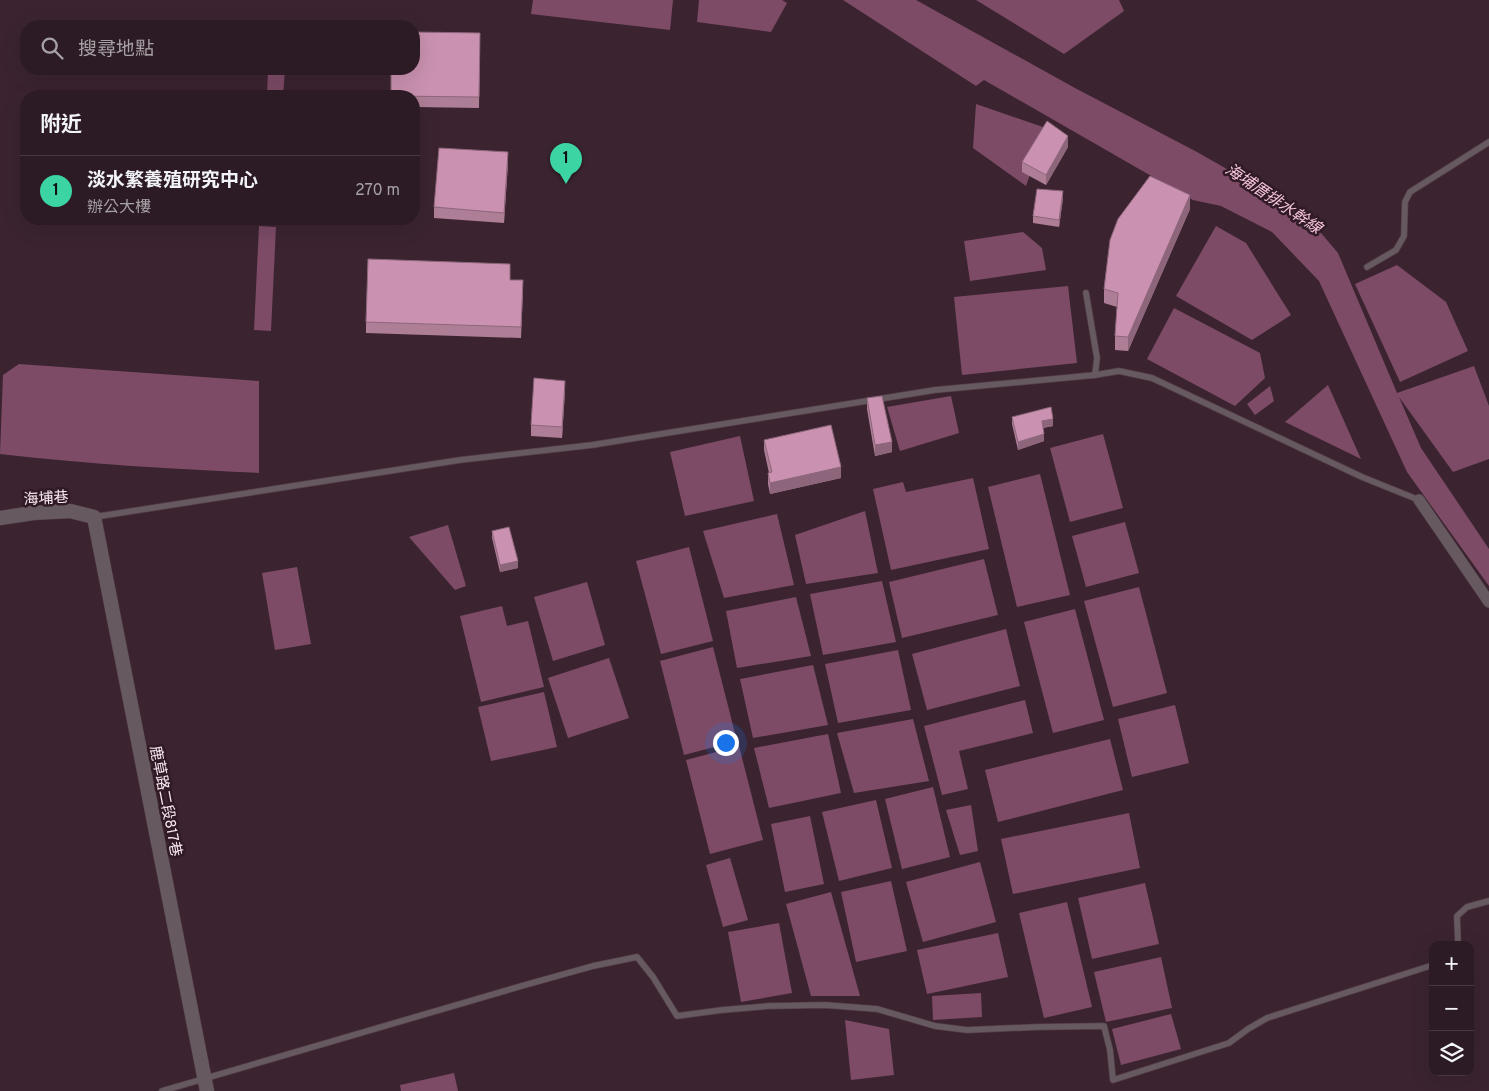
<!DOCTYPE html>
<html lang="zh-TW">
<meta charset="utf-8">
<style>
:root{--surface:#2c1b24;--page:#382831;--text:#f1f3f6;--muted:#a6a1a6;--line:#483941;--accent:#3dd4a3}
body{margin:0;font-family:Overpass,"Noto Sans TC",sans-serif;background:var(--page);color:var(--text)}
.controls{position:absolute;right:15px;bottom:15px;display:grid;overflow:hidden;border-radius:10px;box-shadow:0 5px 20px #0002}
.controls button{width:45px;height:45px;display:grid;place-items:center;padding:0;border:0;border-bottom:1px solid var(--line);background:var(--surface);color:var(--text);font:25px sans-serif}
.you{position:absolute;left:725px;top:742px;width:18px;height:18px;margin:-12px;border:4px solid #fff;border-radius:50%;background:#1a73e8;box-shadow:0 0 0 8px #1a73e833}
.badge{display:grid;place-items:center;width:32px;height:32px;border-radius:50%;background:var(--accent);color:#111;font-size:16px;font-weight:700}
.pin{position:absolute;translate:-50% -41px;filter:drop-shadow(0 1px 2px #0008)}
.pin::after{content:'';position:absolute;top:26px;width:18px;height:15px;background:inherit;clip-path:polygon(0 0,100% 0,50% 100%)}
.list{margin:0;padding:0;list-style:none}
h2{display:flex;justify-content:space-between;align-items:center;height:65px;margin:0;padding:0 20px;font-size:21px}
h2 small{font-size:16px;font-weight:400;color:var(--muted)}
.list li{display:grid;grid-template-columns:32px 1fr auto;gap:15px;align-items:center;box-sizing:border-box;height:70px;padding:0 20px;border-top:1px solid var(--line)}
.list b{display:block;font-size:19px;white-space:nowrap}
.list p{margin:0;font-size:16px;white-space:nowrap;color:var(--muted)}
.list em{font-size:16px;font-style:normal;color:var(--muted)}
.icon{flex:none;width:28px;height:28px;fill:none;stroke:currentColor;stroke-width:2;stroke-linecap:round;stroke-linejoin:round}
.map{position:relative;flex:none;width:1489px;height:1091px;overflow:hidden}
.search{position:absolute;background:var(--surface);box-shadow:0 5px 20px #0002;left:20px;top:20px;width:400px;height:55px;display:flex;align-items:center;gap:12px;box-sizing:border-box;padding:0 18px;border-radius:20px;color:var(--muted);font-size:19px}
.panel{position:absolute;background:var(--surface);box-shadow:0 5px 20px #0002;left:20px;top:90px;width:400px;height:135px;border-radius:20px}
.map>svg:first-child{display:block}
.water{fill:#7d4b66}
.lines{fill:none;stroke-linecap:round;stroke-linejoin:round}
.service-casing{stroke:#56404b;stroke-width:7}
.minor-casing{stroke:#56404b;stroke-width:12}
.tertiary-casing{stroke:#56404b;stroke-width:15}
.service{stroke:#665a60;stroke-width:5.5}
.minor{stroke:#665a60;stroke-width:11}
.tertiary{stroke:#665a60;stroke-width:14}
.wall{fill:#ae7e97}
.shaded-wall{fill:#8d667b}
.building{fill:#ca92b0;stroke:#8d667b}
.labels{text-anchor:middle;stroke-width:5;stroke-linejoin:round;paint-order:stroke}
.street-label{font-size:15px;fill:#f9e9f1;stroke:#301a26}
.water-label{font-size:16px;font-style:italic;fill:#f6c4dd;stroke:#301a26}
</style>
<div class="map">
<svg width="1489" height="1091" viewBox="0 0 1489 1091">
<rect width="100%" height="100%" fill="#3b2430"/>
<g class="water">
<polygon points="533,0 673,0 670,30 531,14"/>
<polygon points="699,0 782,0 787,3 771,32 697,22"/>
<polygon points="843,0 916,0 1075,88 1197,152 1304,213 1338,253 1397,393 1474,366 1489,406 1489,459 1453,472 1399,397 1421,448 1489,549 1489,586 1407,472 1319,281 1272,232 1221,206 1193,200 984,80 976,86"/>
<polygon points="976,0 1119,0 1124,11 1064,54"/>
<polygon points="268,69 285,69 283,96 267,96"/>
<polygon points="976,104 1046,128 1026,186 973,148"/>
<polygon points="259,226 276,227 271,331 254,330"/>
<polygon points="1216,226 1246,243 1291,315 1252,340 1176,296"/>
<polygon points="1023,232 1042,248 1046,270 970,281 964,241"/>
<polygon points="1397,265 1446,302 1468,351 1400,382 1355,284"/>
<polygon points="1068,286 1077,363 962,375 954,297"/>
<polygon points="1174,308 1260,353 1265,378 1235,406 1147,359"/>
<path d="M19,364L259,381V473C172,469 86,464 0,454L3,375Z"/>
<polygon points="1328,385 1361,459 1285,422"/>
<polygon points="1270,386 1274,401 1255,415 1247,404"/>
<polygon points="951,396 959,433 900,451 887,407"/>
<polygon points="1103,434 1123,508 1070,522 1050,448"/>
<polygon points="740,436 754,501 685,516 670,452"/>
<polygon points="1040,474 1070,595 1017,607 988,487"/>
<polygon points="973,478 989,549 891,570 873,489 903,482 906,492"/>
<polygon points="865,511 878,573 806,584 795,535"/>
<polygon points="777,514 794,585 724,598 703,531"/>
<polygon points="1125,522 1139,573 1086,587 1072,536"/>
<polygon points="448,525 466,586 455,590 409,537"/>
<polygon points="689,547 713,641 661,654 636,561"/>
<polygon points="984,559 998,615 902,638 889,582"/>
<polygon points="297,567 311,644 275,650 262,573"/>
<polygon points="882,581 896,642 823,655 810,594"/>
<polygon points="587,582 605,645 553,661 534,597"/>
<polygon points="1139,587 1167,693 1113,707 1084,601"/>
<polygon points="796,597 811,656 737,668 726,611"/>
<polygon points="502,606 507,626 528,621 544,687 481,702 460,616"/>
<polygon points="1075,609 1104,720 1053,733 1024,622"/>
<polygon points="1006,629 1020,686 927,710 912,654"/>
<polygon points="713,647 737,741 684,755 660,661"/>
<polygon points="898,650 911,710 838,723 825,664"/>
<polygon points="609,658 629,718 568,738 548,678"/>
<polygon points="813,665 828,725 753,738 740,679"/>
<polygon points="544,692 557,747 491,761 478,707"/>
<polygon points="1025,700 1033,733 959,751 968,789 942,795 924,726"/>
<polygon points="1175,705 1189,763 1132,777 1118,719"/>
<polygon points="913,719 929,781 854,793 837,733"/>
<polygon points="828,734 841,793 769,808 754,748"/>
<polygon points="1110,739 1123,790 998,822 985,770"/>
<polygon points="739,746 763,840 710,854 686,760"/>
<polygon points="933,787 950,857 902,869 885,799"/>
<polygon points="876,800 892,868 839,881 822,812"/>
<polygon points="971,805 978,851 960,855 946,810"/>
<polygon points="1129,813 1140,868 1013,894 1001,839"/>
<polygon points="810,816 824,884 785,892 771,824"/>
<polygon points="730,858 748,920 723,927 706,865"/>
<polygon points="980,862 996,922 923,942 906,882"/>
<polygon points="891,881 907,951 856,962 841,892"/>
<polygon points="1145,883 1159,944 1092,959 1078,898"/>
<polygon points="831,892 860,996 811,996 786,904"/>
<polygon points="1067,902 1092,1007 1044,1018 1019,913"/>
<polygon points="779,923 792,993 741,1002 728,932"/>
<polygon points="998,933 1008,977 927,994 917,950"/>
<polygon points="1161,957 1172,1008 1106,1022 1094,972"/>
<polygon points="981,993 982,1017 933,1020 932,996"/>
<polygon points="1171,1014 1181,1049 1121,1065 1112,1029"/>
<polygon points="845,1020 889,1029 894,1075 851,1080"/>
<polygon points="454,1073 458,1091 401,1091 400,1085"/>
</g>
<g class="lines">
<defs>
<g id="service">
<polyline points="1367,267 1396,250 1404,236 1405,202 1410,192 1489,142"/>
<polyline points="1086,293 1097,358 1095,375"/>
<polyline points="94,517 460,460 592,445 935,390 1095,375 1119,371 1152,378 1362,477 1419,500"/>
<polyline points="1458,945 1457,916 1467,907 1489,901"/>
<polyline points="162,1091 525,985 593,966 637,957 653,977 677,1016 722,1010 769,1006 825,1005 877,1009 935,1026 967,1030 1037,1027 1104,1026 1110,1050 1113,1080 1229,1043 1248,1029 1267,1018 1433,965"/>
</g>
<polyline id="minor" points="1419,500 1489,602"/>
<polyline id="tertiary" points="0,518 33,513 70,511 94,517 207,1091"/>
</defs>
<use href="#service" class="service-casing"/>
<use href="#minor" class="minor-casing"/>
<use href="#tertiary" class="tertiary-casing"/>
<use href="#service" class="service"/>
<use href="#minor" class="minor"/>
<use href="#tertiary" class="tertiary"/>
</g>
<g class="wall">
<polygon points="480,33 479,108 414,107 414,96 391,96 391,69"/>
<polygon points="1068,147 1046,185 1022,172 1022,162"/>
<polygon points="508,163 504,223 434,218 434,207"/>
<polygon points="1063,198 1059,227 1033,223 1033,216"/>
<polygon points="1190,209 1128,351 1115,350 1115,336 1117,307 1104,303 1104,289"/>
<polygon points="510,280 523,291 521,338 366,333 366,322"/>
<polygon points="565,391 562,438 531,436 531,425"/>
<polygon points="867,398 892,452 875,456 867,409"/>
<polygon points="1012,417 1053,426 1043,428 1044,441 1018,450 1012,424"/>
<polygon points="764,440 841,478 770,494 768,484 768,473 769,473 764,450"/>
<polygon points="492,531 518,568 500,572 492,538"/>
</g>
<g class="shaded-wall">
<polygon points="1068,136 1068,147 1046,185 1046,175"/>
<polygon points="508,152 508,163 504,223 504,213"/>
<polygon points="1063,191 1063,198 1059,227 1059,220"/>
<polygon points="1190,195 1190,209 1128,351 1128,337"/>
<polygon points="565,381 565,391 562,438 562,427"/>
<polygon points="1053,419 1053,426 1042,428 1042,421"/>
<polygon points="1044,434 1044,441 1018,450 1018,442"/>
<polygon points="892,442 892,452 875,456 875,445"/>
<polygon points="841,467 841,478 770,494 770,483"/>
<polygon points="518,561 518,568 500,572 500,565"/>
</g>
<g class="building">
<polygon points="414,32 480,33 479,97 391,96 391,69 414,69"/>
<polygon points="1047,121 1068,136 1046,175 1022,162"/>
<polygon points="439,148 508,152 504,213 434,207"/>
<polygon points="1150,176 1190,195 1128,337 1115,336 1118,293 1104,289 1110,240 1118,219"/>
<polygon points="1037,189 1063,191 1059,220 1033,216"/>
<polygon points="368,259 510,264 510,280 523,280 521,327 366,322"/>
<polygon points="534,378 565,381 562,427 531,425"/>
<polygon points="882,396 892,442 875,445 867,398"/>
<polygon points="1051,407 1053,419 1042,421 1044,434 1018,442 1012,417"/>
<polygon points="831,425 841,467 770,483 768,473 772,472 764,440"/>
<polygon points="509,527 518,561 500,565 492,531"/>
</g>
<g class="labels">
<g class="street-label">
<text transform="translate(46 498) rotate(-3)" y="5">海埔巷</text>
<text transform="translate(166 801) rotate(79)" y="5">鹿草路二段817巷</text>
</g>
<g class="water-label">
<text transform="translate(1274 198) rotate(34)" y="6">海埔厝排水幹線</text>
</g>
</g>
</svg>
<div class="controls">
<button>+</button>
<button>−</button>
<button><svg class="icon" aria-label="layers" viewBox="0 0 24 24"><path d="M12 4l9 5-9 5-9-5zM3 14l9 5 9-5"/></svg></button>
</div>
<div class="you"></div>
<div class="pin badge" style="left:566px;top:184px">1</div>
<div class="search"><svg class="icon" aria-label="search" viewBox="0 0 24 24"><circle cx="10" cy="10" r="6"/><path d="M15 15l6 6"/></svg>搜尋地點</div>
<section class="panel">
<h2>附近<small></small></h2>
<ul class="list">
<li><span class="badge">1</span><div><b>淡水繁養殖研究中心</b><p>辦公大樓</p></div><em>270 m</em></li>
</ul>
</section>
</div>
